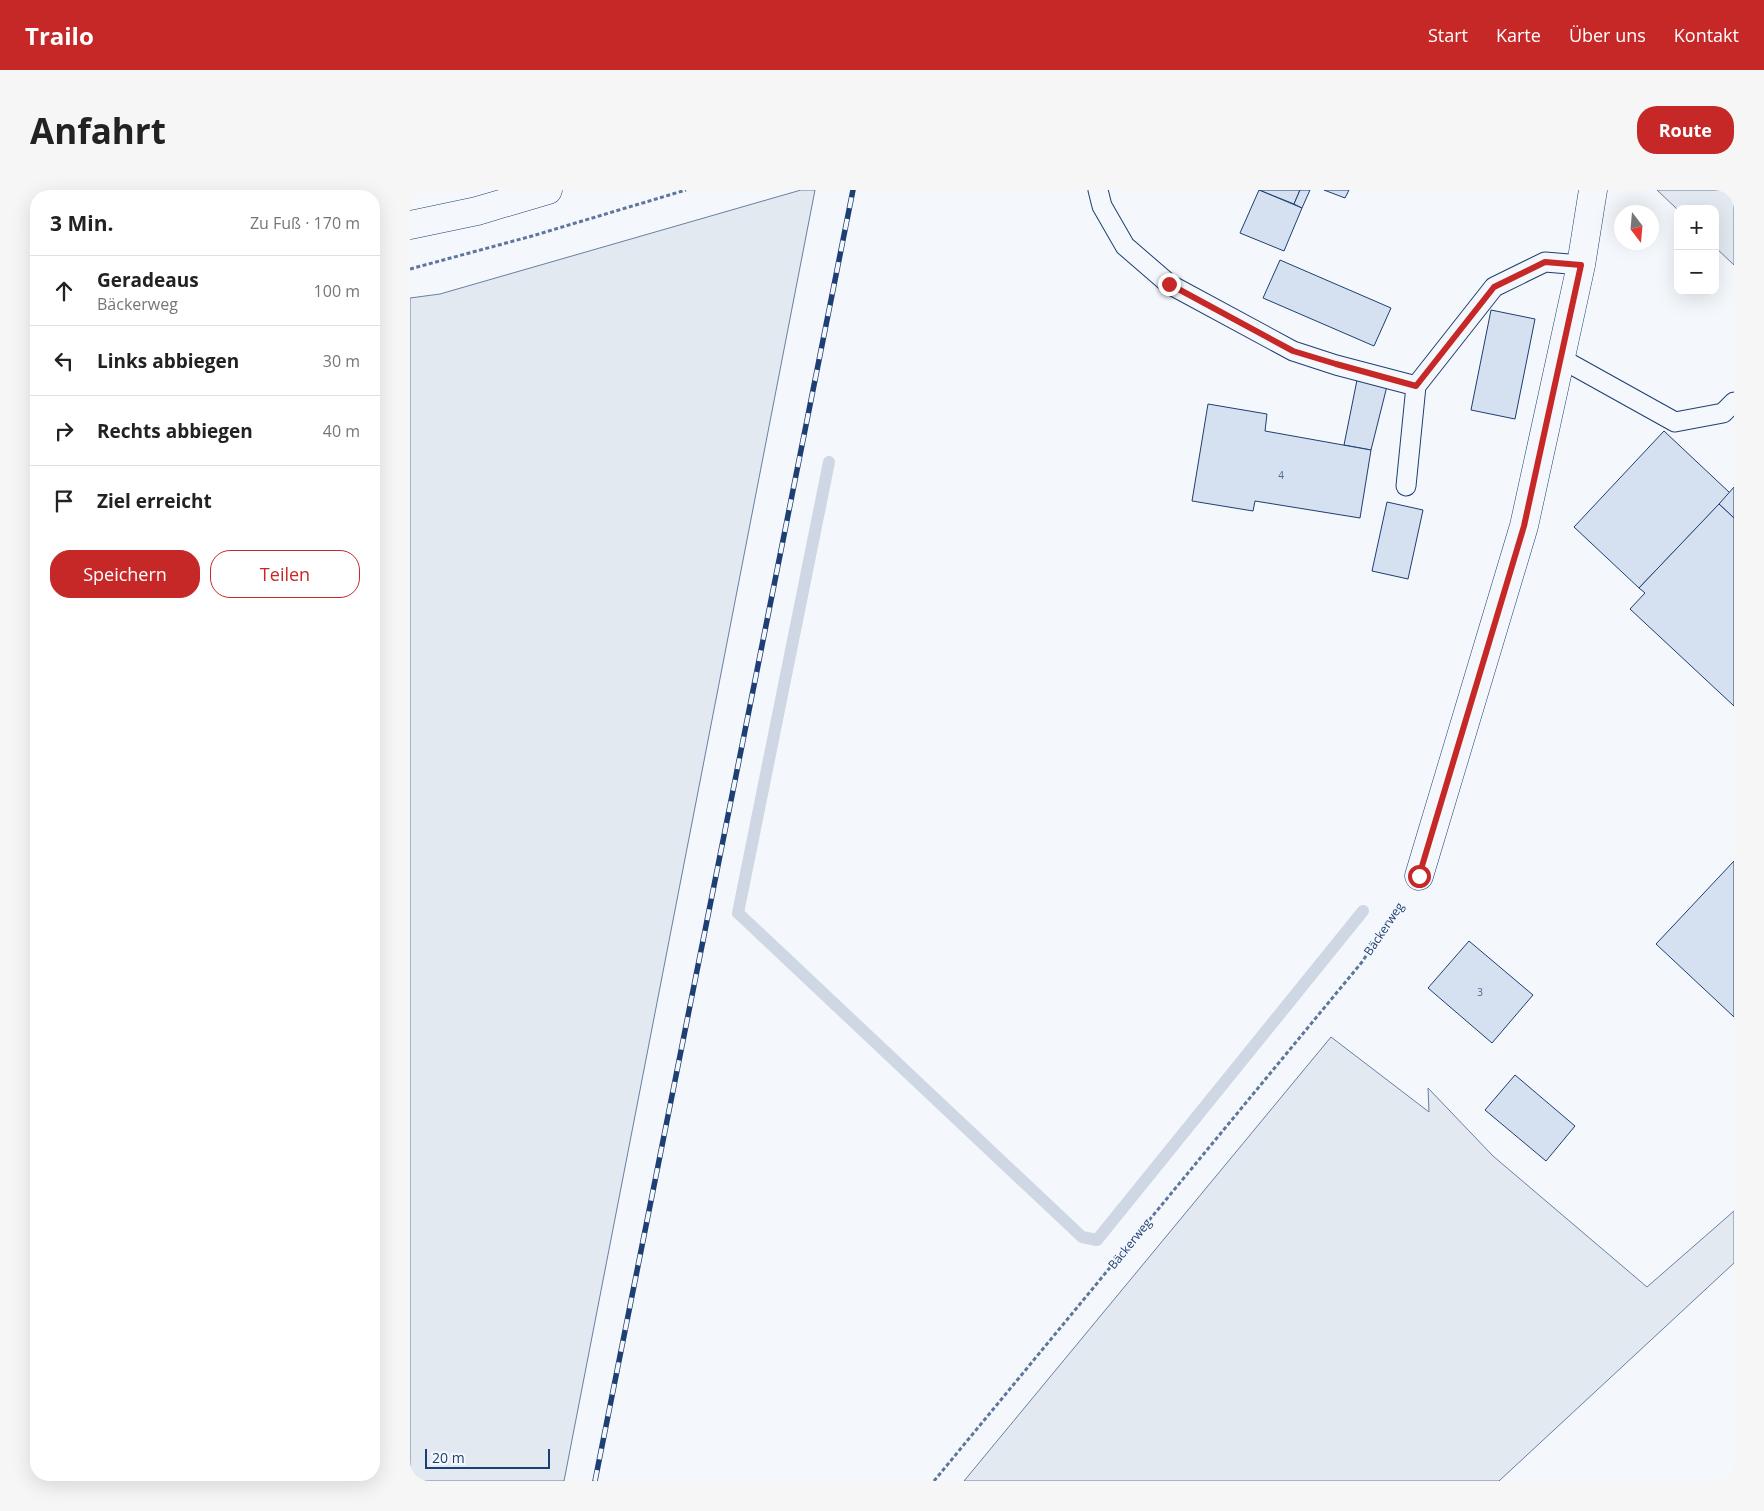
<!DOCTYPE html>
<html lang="de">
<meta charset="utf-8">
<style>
:root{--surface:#fff;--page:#f6f6f6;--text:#222;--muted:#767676;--line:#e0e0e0;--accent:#c62828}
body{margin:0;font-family:"Open Sans",sans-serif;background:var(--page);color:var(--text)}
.controls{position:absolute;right:15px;top:15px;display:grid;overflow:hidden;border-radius:10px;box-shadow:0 5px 20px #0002}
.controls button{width:45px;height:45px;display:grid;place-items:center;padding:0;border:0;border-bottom:1px solid var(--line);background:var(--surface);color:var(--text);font:25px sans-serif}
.compass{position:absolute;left:1204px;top:15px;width:45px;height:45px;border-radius:50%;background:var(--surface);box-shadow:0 5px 20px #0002;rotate:164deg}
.scale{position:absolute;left:15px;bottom:12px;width:125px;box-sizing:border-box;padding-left:5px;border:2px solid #1d3f73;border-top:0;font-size:14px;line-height:18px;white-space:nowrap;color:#1d3f73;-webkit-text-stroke:4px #f4f7fb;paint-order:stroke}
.stop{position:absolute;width:15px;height:15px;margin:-11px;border:4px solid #c62828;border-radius:50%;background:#fff}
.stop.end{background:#c62828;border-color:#fff;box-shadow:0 1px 5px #0008}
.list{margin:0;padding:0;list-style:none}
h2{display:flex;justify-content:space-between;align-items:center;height:65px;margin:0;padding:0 20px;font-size:21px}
h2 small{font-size:16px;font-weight:400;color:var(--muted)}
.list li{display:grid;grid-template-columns:32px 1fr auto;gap:15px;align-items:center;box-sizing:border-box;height:70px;padding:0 20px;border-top:1px solid var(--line)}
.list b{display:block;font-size:19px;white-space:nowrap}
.list p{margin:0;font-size:16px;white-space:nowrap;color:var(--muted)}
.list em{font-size:16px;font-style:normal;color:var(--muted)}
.actions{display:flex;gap:10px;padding:15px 20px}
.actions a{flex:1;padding:11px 0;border:1px solid var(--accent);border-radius:20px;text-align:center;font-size:18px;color:var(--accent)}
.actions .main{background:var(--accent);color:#fff}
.icon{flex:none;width:28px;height:28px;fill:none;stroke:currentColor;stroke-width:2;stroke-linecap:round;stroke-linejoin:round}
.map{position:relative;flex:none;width:1324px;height:1291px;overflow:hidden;border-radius:20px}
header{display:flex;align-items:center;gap:30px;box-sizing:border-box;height:70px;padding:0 25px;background:var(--accent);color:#fff}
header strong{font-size:24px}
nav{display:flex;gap:28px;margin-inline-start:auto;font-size:18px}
.intro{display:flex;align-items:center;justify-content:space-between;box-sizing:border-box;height:120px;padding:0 30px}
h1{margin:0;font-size:35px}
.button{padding:12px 22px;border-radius:20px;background:var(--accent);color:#fff;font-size:18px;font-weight:700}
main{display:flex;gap:30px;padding:0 30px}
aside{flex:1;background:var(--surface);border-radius:20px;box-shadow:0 5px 20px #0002}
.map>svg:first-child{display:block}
.green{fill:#e3e9f0;stroke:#687fa3}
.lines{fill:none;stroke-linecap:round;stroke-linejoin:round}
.stream{stroke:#cfd7e4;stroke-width:12}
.building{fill:#d5e0f0;stroke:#1d3f73}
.service-casing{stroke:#1d3f73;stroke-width:21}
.minor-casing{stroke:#1d3f73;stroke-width:29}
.tertiary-casing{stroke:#1d3f73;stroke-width:29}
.path{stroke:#5e769c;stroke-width:3;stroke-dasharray:4 2.5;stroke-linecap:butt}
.service{stroke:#f4f7fb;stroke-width:19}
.minor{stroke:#f4f7fb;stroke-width:28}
.tertiary{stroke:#f4f7fb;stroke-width:28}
.rail-casing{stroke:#1d3f73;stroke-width:5.5}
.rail{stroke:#f4f7fb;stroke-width:4;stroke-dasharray:11;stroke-linecap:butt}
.route{stroke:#c62828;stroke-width:6}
.labels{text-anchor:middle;stroke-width:4;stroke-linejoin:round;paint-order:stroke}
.number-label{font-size:10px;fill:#4b6792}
.street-label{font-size:12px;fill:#1d3f73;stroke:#f4f7fb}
</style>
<header>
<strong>Trailo</strong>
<nav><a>Start</a><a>Karte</a><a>Über uns</a><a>Kontakt</a></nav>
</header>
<div class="intro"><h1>Anfahrt</h1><a class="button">Route</a></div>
<main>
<aside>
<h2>3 Min.<small>Zu Fuß · 170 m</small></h2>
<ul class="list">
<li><svg class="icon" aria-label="ahead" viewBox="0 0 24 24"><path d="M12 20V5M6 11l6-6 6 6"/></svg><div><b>Geradeaus</b><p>Bäckerweg</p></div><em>100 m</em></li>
<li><svg class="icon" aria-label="left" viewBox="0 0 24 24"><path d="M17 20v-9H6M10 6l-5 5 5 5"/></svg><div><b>Links abbiegen</b></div><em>30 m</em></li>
<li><svg class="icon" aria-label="right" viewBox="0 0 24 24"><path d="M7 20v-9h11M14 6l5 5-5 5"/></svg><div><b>Rechts abbiegen</b></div><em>40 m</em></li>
<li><svg class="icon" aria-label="arrive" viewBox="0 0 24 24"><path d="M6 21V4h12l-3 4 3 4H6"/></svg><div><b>Ziel erreicht</b></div></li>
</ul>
<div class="actions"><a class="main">Speichern</a><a>Teilen</a></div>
</aside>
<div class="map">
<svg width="1324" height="1291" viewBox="0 0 1324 1291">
<rect width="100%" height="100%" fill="#f4f7fb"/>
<g class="green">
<polygon points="391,0 405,0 154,1291 0,1291 0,108 30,104"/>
<polygon points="1247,0 1324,0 1324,75 1305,57 1305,19 1268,19 1268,20"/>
<polygon points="921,847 1019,922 1018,898 1083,966 1237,1097 1324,1021 1324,1073 1089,1291 554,1291"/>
</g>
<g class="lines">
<polyline class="stream" points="419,272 328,723 672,1047 687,1050 953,721"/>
</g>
<g class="building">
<polygon points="849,0 890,0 884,14"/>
<polygon points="849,0 892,18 874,61 830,43"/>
<polygon points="890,0 900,0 892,18 884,14"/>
<polygon points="914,0 939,0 935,8"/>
<polygon points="870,70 981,118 964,156 853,108"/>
<polygon points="1081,120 1125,129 1105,229 1061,220"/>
<polygon points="947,190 977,196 961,260 934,255"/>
<polygon points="798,214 857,224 855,241 961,260 950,328 845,311 843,321 782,311"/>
<polygon points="1254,241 1320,303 1229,398 1164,337"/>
<polygon points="1324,297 1324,328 1309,314"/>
<polygon points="977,312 1013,320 998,389 962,381"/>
<polygon points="1309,314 1324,328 1324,516 1220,419 1235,403 1229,398"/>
<polygon points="1324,671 1324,827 1246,754"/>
<polygon points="1059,751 1123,805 1082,853 1018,798"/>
<polygon points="1105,885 1165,936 1136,971 1075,920"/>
</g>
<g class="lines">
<defs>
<g id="service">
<polyline points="688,0 692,16 715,56 759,94 883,161 926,175 1006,196"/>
<polyline points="1150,168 1265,232 1313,223 1324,212"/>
<polyline points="996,296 1006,196 1084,97 1135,72 1171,75"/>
</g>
<polyline id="minor" points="1009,686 1114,336 1171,75 1183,0"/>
<polyline id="tertiary" points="0,35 67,21 138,0"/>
</defs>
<use href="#service" class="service-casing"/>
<use href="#minor" class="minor-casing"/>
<use href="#tertiary" class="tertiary-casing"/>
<g class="path">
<polyline points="0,79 122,46 276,0"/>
<polyline points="524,1291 952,772 989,716"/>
</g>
<use href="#service" class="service"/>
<use href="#minor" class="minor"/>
<use href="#tertiary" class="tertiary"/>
<defs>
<polyline id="rail" points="185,1291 443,0"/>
</defs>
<use href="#rail" class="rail-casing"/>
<use href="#rail" class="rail"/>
</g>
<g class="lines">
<polyline class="route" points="759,94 883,161 926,174 1006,196 1084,97 1135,72 1171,75 1114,336 1009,686"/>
</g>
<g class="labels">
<g class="number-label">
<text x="871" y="289">4</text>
<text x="1070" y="806">3</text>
</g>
<g class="street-label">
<text transform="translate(974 739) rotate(-56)" y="4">Bäckerweg</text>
<text transform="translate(720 1054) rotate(-51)" y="4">Bäckerweg</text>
</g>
</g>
</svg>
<div class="controls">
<button>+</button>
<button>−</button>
</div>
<svg class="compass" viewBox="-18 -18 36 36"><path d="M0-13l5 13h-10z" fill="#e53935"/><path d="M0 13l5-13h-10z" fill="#767676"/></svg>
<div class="scale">20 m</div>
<div class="stop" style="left:1009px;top:686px"></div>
<div class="stop end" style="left:759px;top:94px"></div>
</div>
</main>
